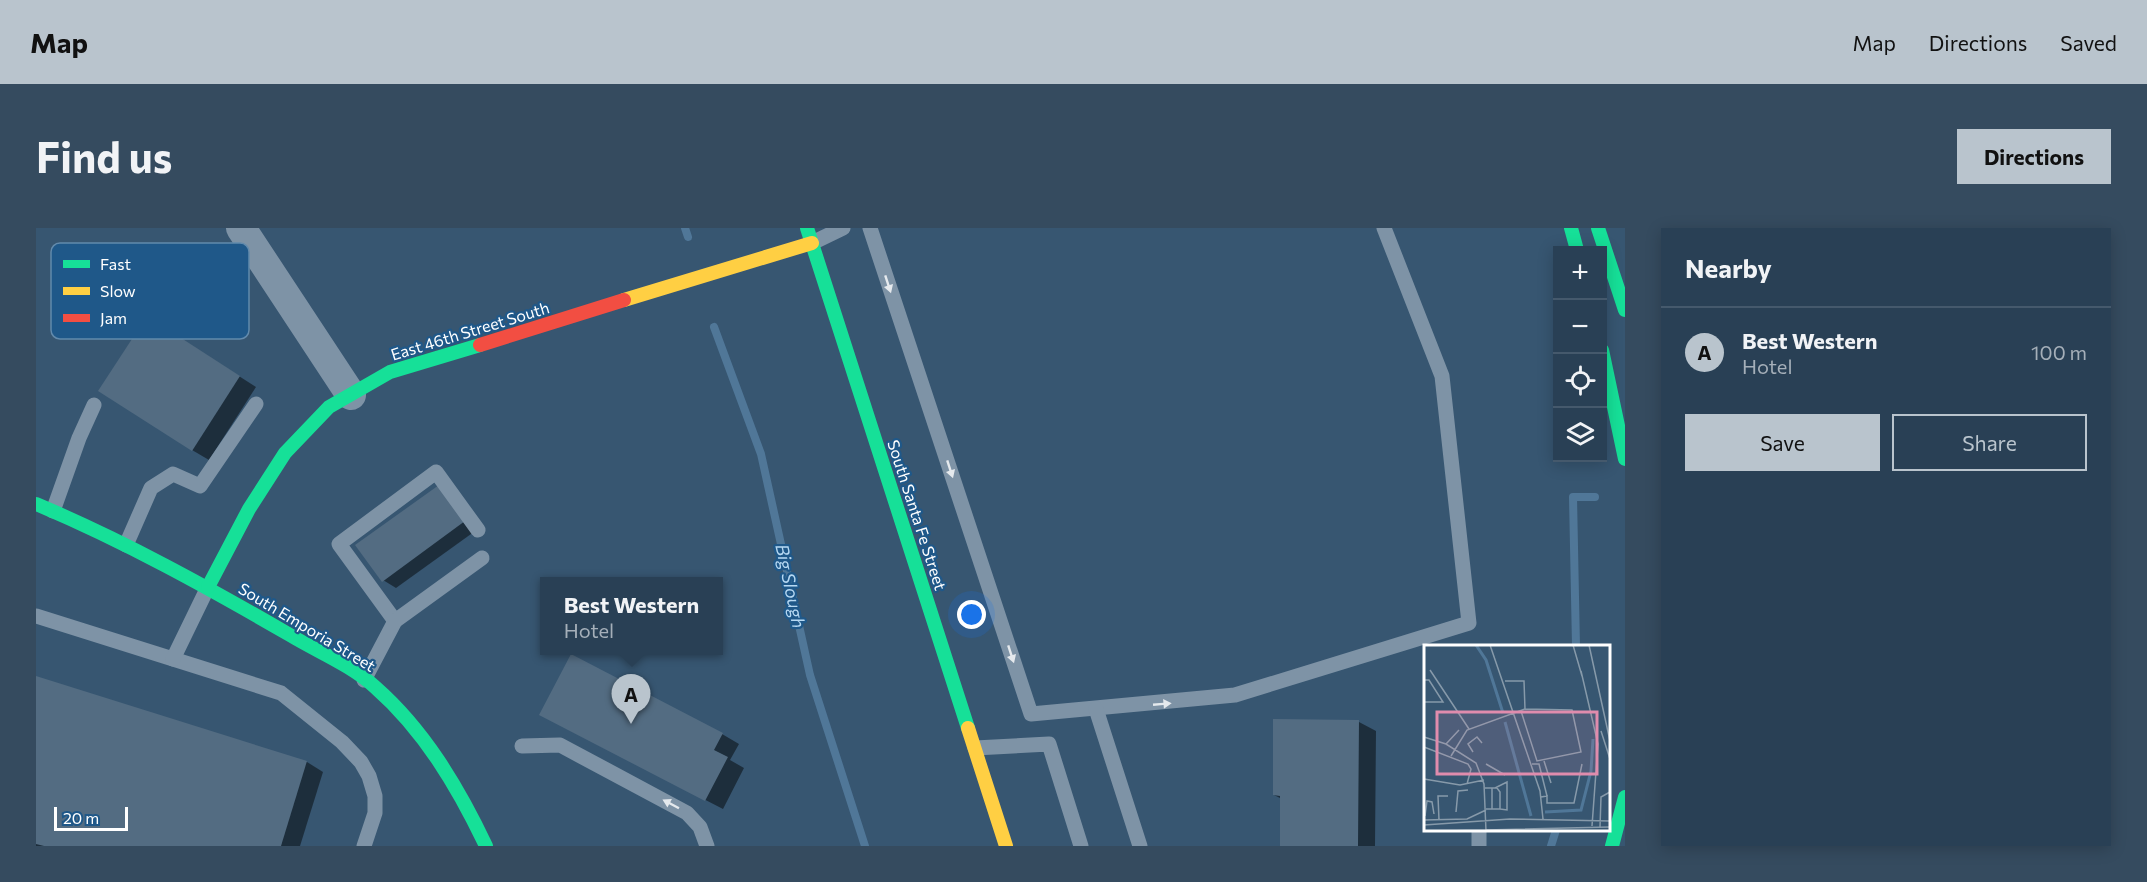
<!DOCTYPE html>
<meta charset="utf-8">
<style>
:root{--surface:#294055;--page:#354b5f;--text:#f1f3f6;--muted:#a5afb9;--line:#45596c;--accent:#b9c4cd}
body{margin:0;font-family:Commissioner,sans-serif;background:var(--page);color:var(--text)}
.controls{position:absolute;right:18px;top:18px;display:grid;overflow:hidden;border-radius:0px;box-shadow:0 3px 15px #0003}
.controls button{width:54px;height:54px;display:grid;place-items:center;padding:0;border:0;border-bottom:2px solid var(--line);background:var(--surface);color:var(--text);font:30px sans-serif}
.scale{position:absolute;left:18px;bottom:15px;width:74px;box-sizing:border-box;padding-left:6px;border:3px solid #fff;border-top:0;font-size:16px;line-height:21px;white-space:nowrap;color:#fff;-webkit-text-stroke:4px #1f5889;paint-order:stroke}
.you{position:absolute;left:936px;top:387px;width:21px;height:21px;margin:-15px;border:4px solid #fff;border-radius:50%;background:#1a73e8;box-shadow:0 0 0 9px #1a73e833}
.badge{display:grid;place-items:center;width:39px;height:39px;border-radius:50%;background:var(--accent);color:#111;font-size:20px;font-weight:700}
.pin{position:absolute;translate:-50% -50px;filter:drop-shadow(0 2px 3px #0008)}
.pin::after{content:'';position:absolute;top:32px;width:21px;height:18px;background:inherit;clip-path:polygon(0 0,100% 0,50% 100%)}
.popup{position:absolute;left:504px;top:349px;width:183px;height:78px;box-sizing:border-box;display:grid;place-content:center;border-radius:0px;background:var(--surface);filter:drop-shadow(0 2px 4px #0005);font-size:20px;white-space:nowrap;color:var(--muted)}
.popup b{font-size:22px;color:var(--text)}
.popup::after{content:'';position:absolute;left:50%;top:100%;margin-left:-12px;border:12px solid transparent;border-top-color:var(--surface)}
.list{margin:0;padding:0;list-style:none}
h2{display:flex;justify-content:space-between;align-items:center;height:78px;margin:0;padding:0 24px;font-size:26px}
h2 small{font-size:20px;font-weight:400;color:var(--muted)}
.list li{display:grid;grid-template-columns:39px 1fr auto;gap:18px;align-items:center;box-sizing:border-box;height:90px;padding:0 24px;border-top:2px solid var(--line)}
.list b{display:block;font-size:22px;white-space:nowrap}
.list p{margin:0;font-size:20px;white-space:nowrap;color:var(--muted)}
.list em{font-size:20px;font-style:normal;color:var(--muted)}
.actions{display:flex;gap:12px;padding:18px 24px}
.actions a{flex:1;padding:14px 0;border:2px solid var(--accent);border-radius:0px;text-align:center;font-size:21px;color:var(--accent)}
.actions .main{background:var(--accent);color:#111}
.icon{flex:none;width:33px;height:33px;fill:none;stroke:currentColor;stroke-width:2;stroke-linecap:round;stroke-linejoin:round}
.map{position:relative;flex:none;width:1589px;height:618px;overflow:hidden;border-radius:0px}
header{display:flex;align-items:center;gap:36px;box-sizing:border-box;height:84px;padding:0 30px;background:var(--accent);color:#111}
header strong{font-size:28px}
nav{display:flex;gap:33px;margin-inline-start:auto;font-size:21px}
.intro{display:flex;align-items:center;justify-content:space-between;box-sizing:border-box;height:144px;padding:0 36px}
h1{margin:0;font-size:42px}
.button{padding:15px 27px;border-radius:0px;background:var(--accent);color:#111;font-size:21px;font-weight:700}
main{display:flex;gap:36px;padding:0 36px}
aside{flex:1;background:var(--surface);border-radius:0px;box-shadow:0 3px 15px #0003}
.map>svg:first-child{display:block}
.shadow{fill:#0007}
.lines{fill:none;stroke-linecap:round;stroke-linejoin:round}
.stream{stroke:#507798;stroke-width:8}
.building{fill:#536c82}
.lane{stroke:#7e93a6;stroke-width:15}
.street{stroke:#7e93a6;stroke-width:30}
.fast{stroke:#16e098;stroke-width:14}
.slow{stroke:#ffcf43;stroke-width:14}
.jam{stroke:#f24e42;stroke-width:14}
.oneway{fill:#e5e9ed}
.labels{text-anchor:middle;stroke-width:4.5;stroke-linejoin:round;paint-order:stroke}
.street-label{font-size:16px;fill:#fff;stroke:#1f5889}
.water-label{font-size:18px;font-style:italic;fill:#b6d8f2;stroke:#1f5889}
.inset-river{fill:none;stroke:#507798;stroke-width:3}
.inset-road{fill:none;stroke:#879aaa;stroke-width:1.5}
.view{fill:#e08cad;fill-opacity:0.15;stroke:#e08cad;stroke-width:3}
.inset-edge{fill:none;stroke:#fff;stroke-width:3}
.key{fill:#1f5889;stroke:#628aac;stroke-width:1.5}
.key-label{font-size:16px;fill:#fff}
</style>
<header>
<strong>Map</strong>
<nav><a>Map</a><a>Directions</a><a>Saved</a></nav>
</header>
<div class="intro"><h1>Find us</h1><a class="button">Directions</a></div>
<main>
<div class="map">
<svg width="1589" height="618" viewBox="0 0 1589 618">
<rect width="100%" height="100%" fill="#375671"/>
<g class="shadow">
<polygon points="128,100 220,159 173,232 156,222"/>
<polygon points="416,266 442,301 360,360 347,352"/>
<polygon points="0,450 271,534 287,544 264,618 0,618"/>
<polygon points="1239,493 1323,494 1340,503 1339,618 1245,618 1246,571 1238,567"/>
<polygon points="522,496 686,506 703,516 694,532 708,540 687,581"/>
</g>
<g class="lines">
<g class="stream">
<polyline points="649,0 652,9"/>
<polyline points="678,99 725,226 774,447 829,618"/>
<polyline points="1540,418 1537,269 1559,269"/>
<polyline points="1515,618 1520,602"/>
</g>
</g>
<g class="building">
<polygon points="111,88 204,148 156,223 62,163"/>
<polygon points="403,257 429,293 346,354 319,317"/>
<polygon points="535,426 687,505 678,522 692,529 669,573 503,487"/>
<polygon points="0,448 271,533 245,618 8,618 0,616"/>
<polygon points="1237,491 1323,492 1322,618 1244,618 1244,568 1237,567"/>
</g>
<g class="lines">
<g class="lane">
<polyline points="834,0 995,486 1199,467 1433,395 1406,148 1348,0"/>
<polyline points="776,15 807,0"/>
<polyline points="17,283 43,210 58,177"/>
<polyline points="90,317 115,260 137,246 164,258 220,176"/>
<polyline points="0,388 245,465 306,514 325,534 333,548 339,568 339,585 328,618"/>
<polyline points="359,393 303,316 400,244 442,302"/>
<polyline points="137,431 172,359"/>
<polyline points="328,452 359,393 446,330"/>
<polyline points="1060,481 1104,618"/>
<polyline points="486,518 524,517 651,585 664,599 671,618"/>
<polyline points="939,520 1013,516 1045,618"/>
<polyline points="1443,618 1443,602"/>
</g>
<polyline class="street" points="205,0 315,167"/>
<g class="fast">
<polyline points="771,0 932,500"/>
<polyline points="1535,0 1541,22"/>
<polyline points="1562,0 1589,82"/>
<polyline points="1566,122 1589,231"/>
<path d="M0,276C88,313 171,359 254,407C282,424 315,437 339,459C388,502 422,559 450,618"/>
<polyline points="172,359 213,281 249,225 293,179 354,144 444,117"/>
<polyline points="1576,618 1589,569"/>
</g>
<g class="slow">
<polyline points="588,72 776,15"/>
<polyline points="932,500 970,618"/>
</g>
<polyline class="jam" points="444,117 588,72"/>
</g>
<defs><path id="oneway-solid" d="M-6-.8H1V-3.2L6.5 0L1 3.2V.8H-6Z" transform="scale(1.5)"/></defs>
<g class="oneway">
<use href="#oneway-solid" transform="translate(852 56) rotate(72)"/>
<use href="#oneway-solid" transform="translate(914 241) rotate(72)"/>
<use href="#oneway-solid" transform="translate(975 426) rotate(72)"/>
<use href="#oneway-solid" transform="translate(1126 476) rotate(-5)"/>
<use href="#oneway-solid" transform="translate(635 576) rotate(-152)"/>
</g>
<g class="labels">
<g class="street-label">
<text transform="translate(434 103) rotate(-17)" y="6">East 46th Street South</text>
<text transform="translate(881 287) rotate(72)" y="6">South Santa Fe Street</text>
<text transform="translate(271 399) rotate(31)" y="6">South Emporia Street</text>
</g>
<g class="water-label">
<text transform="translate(754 358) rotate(78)" y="6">Big Slough</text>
</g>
</g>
<g transform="translate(1388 417)">
<rect width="186" height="186" fill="#375671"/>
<path class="inset-river" d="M52,0L62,15L79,68M81,77L107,171M121,167L157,165L167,126L169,94"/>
<path class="inset-road" d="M66,0L116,146L119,174M149,0L158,31M165,0L186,96M6,25L45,84M157,26L174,99L168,181M0,35H5L19,57H0M97,66L113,116L157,107L148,65L101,64M177,86L186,114M0,92L22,99L52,118L60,139L62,186M22,99L35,85M0,102L44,119L47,124L43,139M49,107L44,99L53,92L58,98M27,111L43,85L101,64L100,36H81M120,116L127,138M62,119L81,130M108,119H115L123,151M0,134L36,140L60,135M61,143H73L76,147V164H62M71,143L83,137V165L76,164M117,152L123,151V158H150L158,119M68,164V143M32,167L34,146L44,145M1,171L3,156L8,157L10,169M0,175L43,174L62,165M15,175L14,151H24M0,180L86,174L186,176M176,182L177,152L186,147M22,186L186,182"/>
<path class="view" d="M13,67H173V129H13Z"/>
<rect width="186" height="186" class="inset-edge"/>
</g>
<rect x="15" y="15" width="198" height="96" rx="9" class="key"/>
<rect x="27" y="32" width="27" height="8" fill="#16e098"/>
<rect x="27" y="59" width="27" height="8" fill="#ffcf43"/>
<rect x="27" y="86" width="27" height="8" fill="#f24e42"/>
<g class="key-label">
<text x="64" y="42">Fast</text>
<text x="64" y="69">Slow</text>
<text x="64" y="96">Jam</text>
</g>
</svg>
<div class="controls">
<button>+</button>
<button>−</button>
<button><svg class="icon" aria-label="locate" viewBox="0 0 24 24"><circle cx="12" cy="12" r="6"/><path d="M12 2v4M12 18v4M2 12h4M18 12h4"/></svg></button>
<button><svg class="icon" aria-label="layers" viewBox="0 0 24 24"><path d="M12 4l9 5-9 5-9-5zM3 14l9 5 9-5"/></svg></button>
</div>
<div class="scale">20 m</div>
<div class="you"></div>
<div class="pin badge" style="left:595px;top:496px">A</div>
<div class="popup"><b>Best Western</b>Hotel</div>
</div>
<aside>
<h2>Nearby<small></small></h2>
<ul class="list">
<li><span class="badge">A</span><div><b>Best Western</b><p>Hotel</p></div><em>100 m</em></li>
</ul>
<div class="actions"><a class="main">Save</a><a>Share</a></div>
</aside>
</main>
